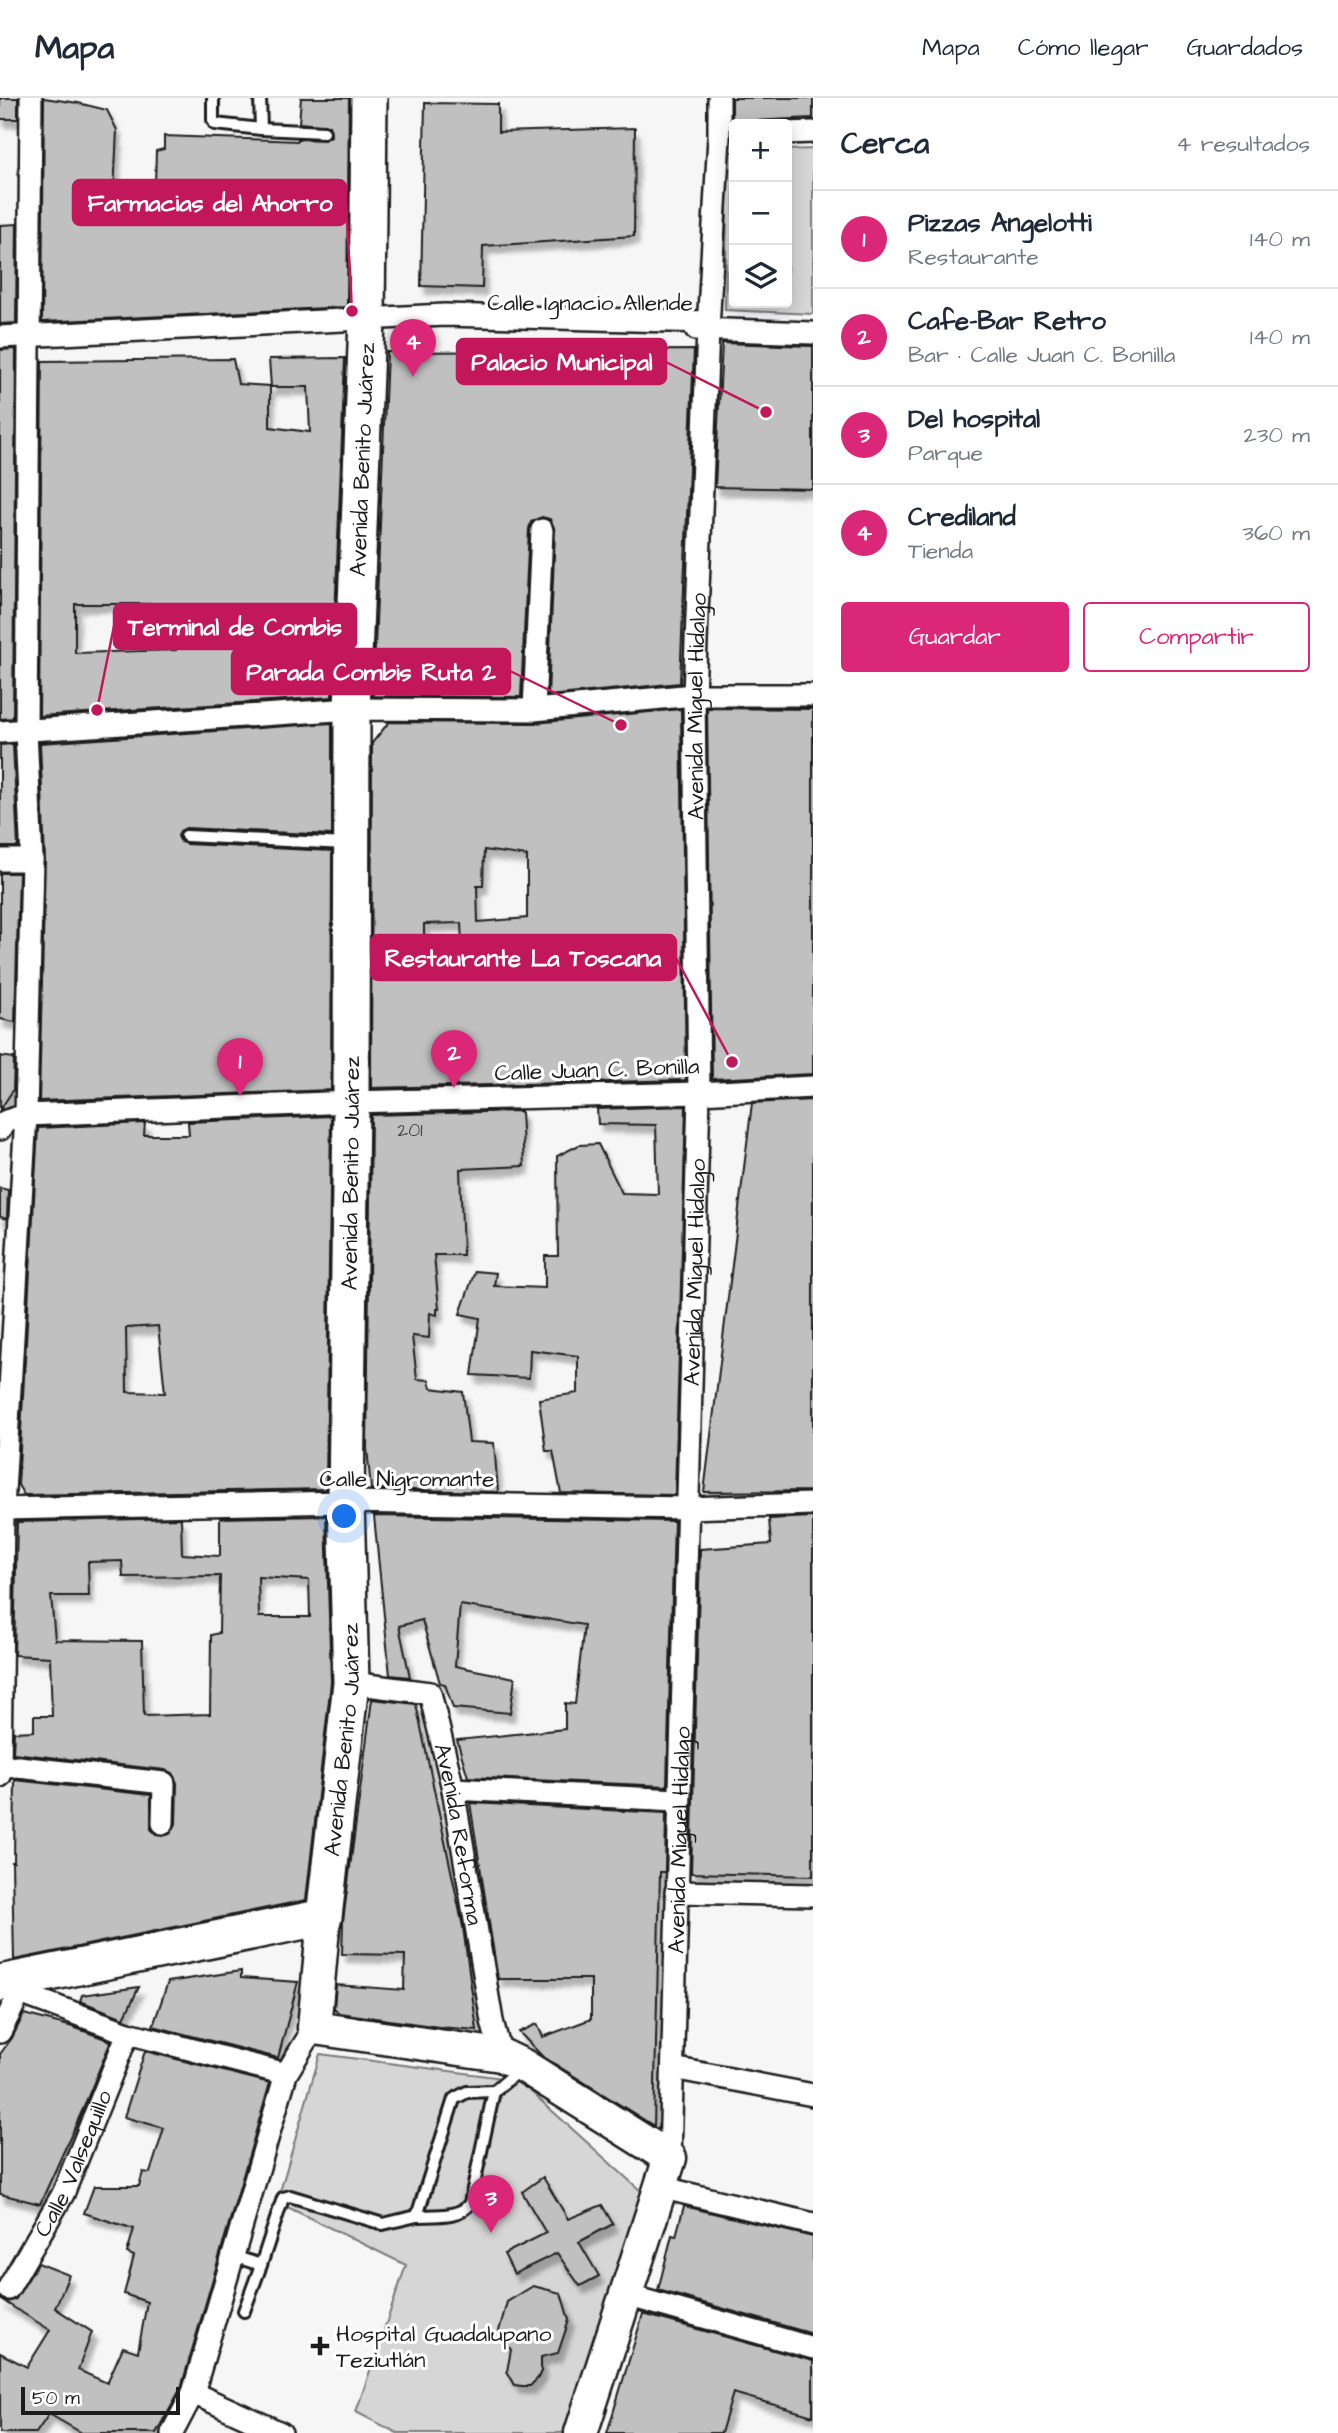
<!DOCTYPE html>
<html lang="es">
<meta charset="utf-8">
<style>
:root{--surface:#fff;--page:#f2f2f3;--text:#1f2937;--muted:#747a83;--line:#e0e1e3;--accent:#db2777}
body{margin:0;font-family:"Architects Daughter",sans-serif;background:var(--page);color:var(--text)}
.controls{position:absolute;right:21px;top:21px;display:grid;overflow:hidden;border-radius:7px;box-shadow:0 4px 18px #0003}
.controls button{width:63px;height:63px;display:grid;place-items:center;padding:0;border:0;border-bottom:2px solid var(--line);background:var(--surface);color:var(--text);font:35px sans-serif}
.scale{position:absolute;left:21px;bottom:18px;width:159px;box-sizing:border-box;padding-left:7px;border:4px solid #1c1c1c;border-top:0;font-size:19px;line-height:24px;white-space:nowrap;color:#1c1c1c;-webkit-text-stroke:5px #fff;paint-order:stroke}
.you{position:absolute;left:345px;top:1419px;width:24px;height:24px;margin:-18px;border:5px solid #fff;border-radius:50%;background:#1a73e8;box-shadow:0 0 0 10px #1a73e833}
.badge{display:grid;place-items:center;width:46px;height:46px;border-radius:50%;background:var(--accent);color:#fff;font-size:23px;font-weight:700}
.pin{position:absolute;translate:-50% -58px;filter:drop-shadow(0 2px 4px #0008)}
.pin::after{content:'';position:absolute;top:37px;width:24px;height:21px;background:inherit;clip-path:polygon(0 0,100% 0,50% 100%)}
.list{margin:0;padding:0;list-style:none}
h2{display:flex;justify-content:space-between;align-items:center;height:91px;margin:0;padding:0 28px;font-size:30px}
h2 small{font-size:23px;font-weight:400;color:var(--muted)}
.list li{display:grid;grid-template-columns:46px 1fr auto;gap:21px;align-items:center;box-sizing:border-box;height:98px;padding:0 28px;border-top:2px solid var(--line)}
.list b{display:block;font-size:26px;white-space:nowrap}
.list p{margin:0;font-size:23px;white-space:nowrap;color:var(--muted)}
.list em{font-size:23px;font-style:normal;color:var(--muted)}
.actions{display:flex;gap:14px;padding:21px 28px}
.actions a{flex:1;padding:16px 0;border:2px solid var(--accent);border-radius:7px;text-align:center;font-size:24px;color:var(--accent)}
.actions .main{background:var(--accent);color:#fff}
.icon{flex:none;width:38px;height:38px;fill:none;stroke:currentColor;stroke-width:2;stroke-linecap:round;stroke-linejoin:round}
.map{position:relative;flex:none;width:813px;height:2335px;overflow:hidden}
header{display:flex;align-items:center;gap:42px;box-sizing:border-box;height:98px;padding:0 35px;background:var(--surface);border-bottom:2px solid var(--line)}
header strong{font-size:33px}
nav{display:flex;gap:38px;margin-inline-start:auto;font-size:24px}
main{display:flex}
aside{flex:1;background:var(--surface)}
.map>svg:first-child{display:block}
.green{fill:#d6d6d6;stroke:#797979;stroke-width:2}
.building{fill:#c0c0c0;stroke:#1c1c1c;stroke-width:2;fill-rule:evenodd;filter:url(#shadow)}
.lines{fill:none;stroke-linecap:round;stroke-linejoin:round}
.lane-casing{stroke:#1c1c1c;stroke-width:16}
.street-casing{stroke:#1c1c1c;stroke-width:26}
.secondary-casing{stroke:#1c1c1c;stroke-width:37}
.primary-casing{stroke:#1c1c1c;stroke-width:40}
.lane{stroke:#fff;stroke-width:10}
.street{stroke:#fff;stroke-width:21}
.secondary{stroke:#fff;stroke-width:32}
.primary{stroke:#fff;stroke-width:35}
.poi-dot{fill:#1c1c1c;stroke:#fff;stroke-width:2.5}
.labels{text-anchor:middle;stroke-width:6;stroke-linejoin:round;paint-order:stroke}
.number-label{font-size:19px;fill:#454545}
.street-label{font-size:23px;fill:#1c1c1c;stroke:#fff}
.poi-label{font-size:23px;fill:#1c1c1c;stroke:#fff;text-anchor:start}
.leader{fill:none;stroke:#c2185b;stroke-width:2.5}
.callout-dot{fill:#c2185b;stroke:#fff;stroke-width:2.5}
.callout{fill:#c2185b;stroke:#c2185b;stroke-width:2.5}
.callout-label{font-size:24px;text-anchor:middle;font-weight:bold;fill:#fff}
</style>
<header>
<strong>Mapa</strong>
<nav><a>Mapa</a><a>Cómo llegar</a><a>Guardados</a></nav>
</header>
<main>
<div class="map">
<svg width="813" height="2335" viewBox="0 0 813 2335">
<defs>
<filter id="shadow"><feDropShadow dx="4.5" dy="8" stdDeviation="2" flood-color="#0004"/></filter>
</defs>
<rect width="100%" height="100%" fill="#f6f6f6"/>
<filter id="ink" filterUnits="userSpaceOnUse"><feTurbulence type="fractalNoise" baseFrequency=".0143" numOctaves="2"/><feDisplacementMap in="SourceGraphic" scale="14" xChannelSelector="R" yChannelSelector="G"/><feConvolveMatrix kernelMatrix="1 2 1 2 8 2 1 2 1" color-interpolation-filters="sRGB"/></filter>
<g filter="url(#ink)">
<g class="green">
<polygon points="813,51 813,216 725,212 728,54 734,54 734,205 787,205 787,52"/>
<polygon points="320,1956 518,1982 652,2103 575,2335 397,2335 356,2314 406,2167 277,2104"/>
</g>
<g class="building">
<rect x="0" y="0" width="18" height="21"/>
<polygon points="44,0 78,5 107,12 117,32 113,115 154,119 156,53 164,51 164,38 298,43 298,41 324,42 331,38 329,28 299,25 301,0 349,0 347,209 42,224"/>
<polygon points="732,0 813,0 813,20 732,24"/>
<polygon points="425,5 498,6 498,34 635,30 634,138 483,148 482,190 421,188"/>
<polygon points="17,126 16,225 0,226 0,127"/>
<polygon points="722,245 813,248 813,391 715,389"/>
<polygon points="16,251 13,620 0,621 0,252"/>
<polygon points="694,252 680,585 548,598 555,433 550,421 542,419 531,424 529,431 521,599 373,598 387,254"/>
<path d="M345,260L332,599L39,618L42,263L233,261L238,286L270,288V329L310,334L308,289H271L269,261ZM75,506H175L176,552L75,555Z"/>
<polygon points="707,610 813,611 813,976 712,981"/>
<path d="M681,611L686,982L371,990L372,645L389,624L535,625ZM484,752L527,758V820L478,824L477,788H483ZM461,825L463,865L424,863V826Z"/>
<polygon points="332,625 332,737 186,730 180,733 178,738 181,744 186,746 332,753 331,992 39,1003 45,762 40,645"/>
<polygon points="13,646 18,749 0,749 0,647"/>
<polygon points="0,775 19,775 15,924 0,921"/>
<polygon points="0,958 14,960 13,992 0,1012"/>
<polygon points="813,1002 813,1393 704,1394 752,1005"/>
<polygon points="686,1008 675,1397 561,1395 553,1353 546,1353 539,1301 578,1295 578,1258 530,1252 529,1280 472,1277 480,1220 460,1216 475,1173 496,1175 494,1188 545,1190 545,1158 558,1158 557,1058 579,1047 598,1046 622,1095 658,1096 656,1027 598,1026 597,1011"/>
<polygon points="521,1013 524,1068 460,1071 463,1157 434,1157 439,1211 437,1211 437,1217 430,1215 429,1240 412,1238 417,1281 429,1282 431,1290 463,1294 469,1344 494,1345 498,1394 371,1391 367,1350 371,1017"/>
<path d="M331,1018L326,1391L24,1397L18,1387L38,1030L145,1025L144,1037H189L188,1024ZM158,1228L165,1295L127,1294L126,1230Z"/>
<polygon points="0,1090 8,1092 7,1121 0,1119"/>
<path d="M326,1418L331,1584L306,1802L14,1862L12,1764H14L15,1682L151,1697V1731L156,1736L163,1738L170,1736L176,1726L177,1685L172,1675L165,1672L13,1655L14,1634L34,1633V1618H52L50,1559L14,1557L17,1424L181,1420L182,1456L220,1458V1420ZM122,1463L123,1479L220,1478L219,1535L211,1537L210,1616L144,1618L142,1543L55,1542L51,1498H89L88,1464ZM258,1479L309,1482L310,1519H259Z"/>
<polygon points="374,1418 674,1423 667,1688 468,1679 457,1642 565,1631 565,1605 575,1606 584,1527 460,1507 455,1568 515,1580 510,1615 453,1610 445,1586 440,1585 422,1522 399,1528 410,1579 390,1577"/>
<polygon points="813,1419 813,1778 691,1775 700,1451 771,1446 769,1421"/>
<polygon points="372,1601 416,1606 463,1829 477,1932 439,1929 339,1915 334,1910 336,1887 404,1892 405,1857 342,1856 343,1823"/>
<polygon points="470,1705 666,1715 665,1774 660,1774 654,2028 542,1958 519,1934 537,1926 543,1939 591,1921 591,1881 498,1881"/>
<polygon points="241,1873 241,1880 298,1884 278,1960 153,1928 168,1884"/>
<polygon points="139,1889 124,1920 80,1903 82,1897"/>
<polygon points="24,1916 73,1929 111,1943 83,2011 40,2106 0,2096 0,1956 12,1940"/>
<polygon points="145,1953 270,1985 181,2290 156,2335 82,2335 49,2316 36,2335 0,2335 0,2255 27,2269 50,2232 0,2201 7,2204 15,2202 38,2165 69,2177 55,2210 92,2234 78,2272 107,2285 123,2249 138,2254 147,2204 124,2196 134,2158 127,2155 134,2131 84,2115 94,2088 139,2088 143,2074 150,2075 164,2030 124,2019"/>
<polygon points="543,2079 568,2121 602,2107 613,2126 579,2144 599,2178 580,2188 557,2155 514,2176 504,2156 546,2135 522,2094"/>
<polygon points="684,2108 813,2139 813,2236 658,2192 672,2137 676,2138"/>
<polygon points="533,2188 561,2195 569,2222 558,2255 541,2259 541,2273 538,2280 530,2288 522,2288 515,2287 507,2273 511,2252 499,2233 507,2204"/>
<polygon points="643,2216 813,2263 813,2318 733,2295 721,2335 607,2335"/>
</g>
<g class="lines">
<defs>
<g id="lane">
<polyline points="213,0 213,22 215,26 261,31 324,34"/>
<polyline points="260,0 261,31"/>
<polyline points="186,738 346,746"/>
<path d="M494,1993L470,2105C461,2120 433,2117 417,2118L454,2001L467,1994Z"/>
<polyline points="494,1993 522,1970"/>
<polyline points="233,2158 261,2167 283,2100 290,2098 383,2126 417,2118"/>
<polyline points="244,2213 261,2167"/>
</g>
<g id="street">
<polyline points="787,35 813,34"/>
<polyline points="696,231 813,235"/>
<polyline points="0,239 445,217 708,224"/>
<polyline points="534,612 542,432"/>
<polyline points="0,634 352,611 534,612 694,597 813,597"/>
<polyline points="0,762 32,762"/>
<polyline points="0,1031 6,1023 26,1017 351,1004 699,995 813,989"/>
<polyline points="0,1411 346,1404 687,1410 813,1406"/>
<path id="s1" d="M351,1585L430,1595L453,1691L492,1923L501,1957"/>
<polyline points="0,1667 164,1685 163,1725"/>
<polyline points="0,1678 3,1411 26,1017 32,762 26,633 31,0"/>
<polyline points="453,1691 678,1702"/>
<polyline points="676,1794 813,1797"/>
<polyline points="1,1888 128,1935 286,1976"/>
<polyline points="0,1934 25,1885"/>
<polyline points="673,1970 813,1997"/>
<path id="s2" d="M670,2060L699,995L694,597L708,231L719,39V0"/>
<polyline points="660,2089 813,2126"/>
<path id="s3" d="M8,2191L63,2096L128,1935"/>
<polyline points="626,2197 813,2250"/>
<polyline points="193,2295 281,2335"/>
<polyline points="172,2335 193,2295 286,1976 314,1930"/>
</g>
<polyline id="secondary" points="324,1819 314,1930 501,1957 524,1968 670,2060 581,2335"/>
<g id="primary">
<path id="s4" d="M0,1885L324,1819L351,1585L346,1404L351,1004L352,611L367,222L369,0"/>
</g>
</defs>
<use href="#lane" class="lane-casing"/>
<use href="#street" class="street-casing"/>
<use href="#secondary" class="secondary-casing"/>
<use href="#primary" class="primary-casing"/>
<use href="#lane" class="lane"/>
<use href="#street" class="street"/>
<use href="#secondary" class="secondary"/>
<use href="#primary" class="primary"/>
</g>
</g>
<path class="poi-dot" d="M316.5 2237.5h7v7h7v7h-7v7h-7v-7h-7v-7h7z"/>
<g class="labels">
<g class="number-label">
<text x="410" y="1038">201</text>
</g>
<g class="street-label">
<text x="590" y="212">Calle Ignacio Allende</text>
<text dy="8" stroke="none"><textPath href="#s4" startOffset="1790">Avenida Benito Juárez</textPath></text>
<text dy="8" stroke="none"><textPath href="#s2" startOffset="1452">Avenida Miguel Hidalgo</textPath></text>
<text transform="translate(597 971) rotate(-2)" y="8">Calle Juan C. Bonilla</text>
<text dy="8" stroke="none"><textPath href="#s4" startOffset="1076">Avenida Benito Juárez</textPath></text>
<text dy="8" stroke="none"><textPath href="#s2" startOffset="886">Avenida Miguel Hidalgo</textPath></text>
<text x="407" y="1388">Calle Nigromante</text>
<text dy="8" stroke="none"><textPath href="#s4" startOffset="509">Avenida Benito Juárez</textPath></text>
<text dy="8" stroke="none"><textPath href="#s1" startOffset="224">Avenida Reforma</textPath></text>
<text dy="8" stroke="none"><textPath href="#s2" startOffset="318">Avenida Miguel Hidalgo</textPath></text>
<text dy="8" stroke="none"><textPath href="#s3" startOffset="142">Calle Valsequillo</textPath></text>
</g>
<g class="poi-label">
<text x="336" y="2243">Hospital Guadalupano<tspan x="336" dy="26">Teziutlán</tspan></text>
</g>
</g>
<path class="leader" d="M352 213L346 104M766 314L666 264M97 612L114 528M621 627L510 573M732 964L676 860"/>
<g class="callout-dot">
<circle cx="352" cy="213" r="7"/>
<circle cx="766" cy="314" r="7"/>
<circle cx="97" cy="612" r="7"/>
<circle cx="621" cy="627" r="7"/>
<circle cx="732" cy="964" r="7"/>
</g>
<g class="callout">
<rect x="73" y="82" width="273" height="45" rx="7"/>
<rect x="457" y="241" width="209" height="45" rx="7"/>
<rect x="114" y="506" width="242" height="45" rx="7"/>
<rect x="232" y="551" width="278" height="45" rx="7"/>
<rect x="371" y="837" width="305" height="45" rx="7"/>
</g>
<g class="callout-label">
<text x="210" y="113">Farmacias del Ahorro</text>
<text x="562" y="272">Palacio Municipal</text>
<text x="235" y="537">Terminal de Combis</text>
<text x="371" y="582">Parada Combis Ruta 2</text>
<text x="523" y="868">Restaurante La Toscana</text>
</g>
</svg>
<div class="controls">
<button>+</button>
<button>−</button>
<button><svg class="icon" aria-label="layers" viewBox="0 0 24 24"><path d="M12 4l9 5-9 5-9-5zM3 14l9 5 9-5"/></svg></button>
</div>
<div class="scale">50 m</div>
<div class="you"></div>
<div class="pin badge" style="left:240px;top:998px">1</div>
<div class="pin badge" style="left:454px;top:990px">2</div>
<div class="pin badge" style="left:491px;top:2135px">3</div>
<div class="pin badge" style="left:413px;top:279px">4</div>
</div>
<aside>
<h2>Cerca<small>4 resultados</small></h2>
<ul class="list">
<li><span class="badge">1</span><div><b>Pizzas Angelotti</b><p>Restaurante</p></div><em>140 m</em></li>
<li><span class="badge">2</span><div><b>Cafe-Bar Retro</b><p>Bar · Calle Juan C. Bonilla</p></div><em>140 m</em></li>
<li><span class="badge">3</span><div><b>Del hospital</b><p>Parque</p></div><em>230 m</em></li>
<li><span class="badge">4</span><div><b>Crediland</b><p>Tienda</p></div><em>360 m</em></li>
</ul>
<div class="actions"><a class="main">Guardar</a><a>Compartir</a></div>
</aside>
</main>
